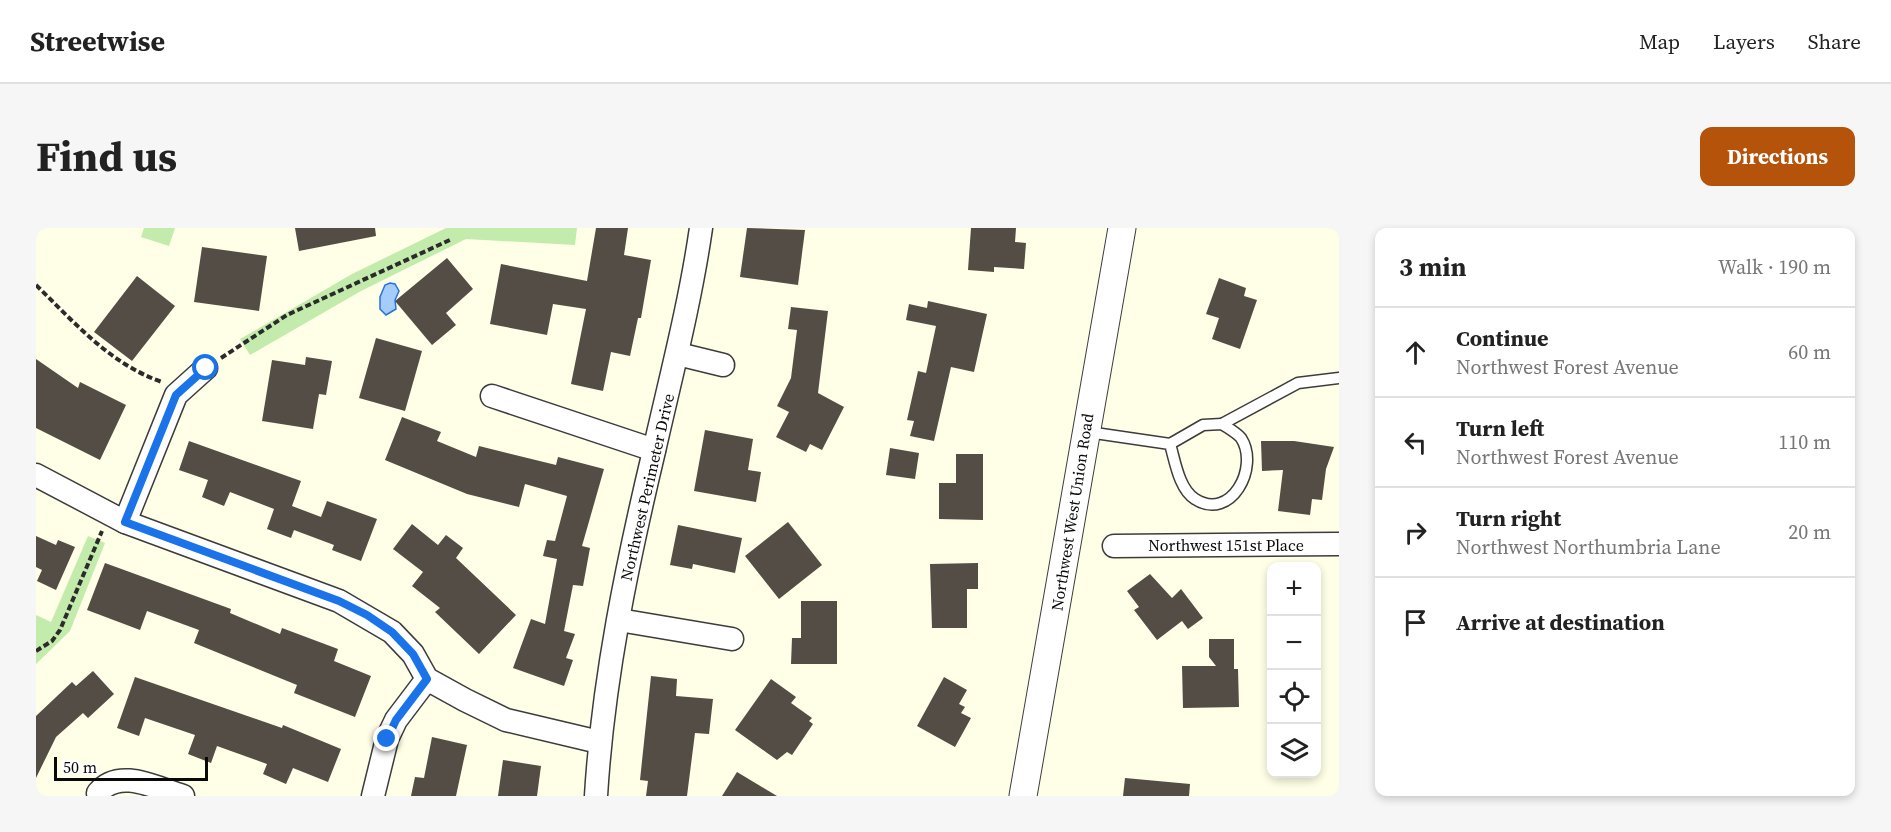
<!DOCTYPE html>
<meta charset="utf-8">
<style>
:root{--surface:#fff;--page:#f6f6f6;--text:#222;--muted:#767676;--line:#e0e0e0;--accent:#b45309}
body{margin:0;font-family:"Source Serif 4",serif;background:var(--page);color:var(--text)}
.controls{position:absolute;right:18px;bottom:18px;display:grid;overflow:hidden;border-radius:12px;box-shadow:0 3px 9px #0003}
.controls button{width:54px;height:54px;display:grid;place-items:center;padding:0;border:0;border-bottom:2px solid var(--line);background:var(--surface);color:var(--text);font:30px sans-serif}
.scale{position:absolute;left:18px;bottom:15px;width:154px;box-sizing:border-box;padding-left:6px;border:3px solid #090909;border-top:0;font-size:16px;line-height:21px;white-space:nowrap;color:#090909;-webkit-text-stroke:4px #fff;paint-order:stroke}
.stop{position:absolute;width:18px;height:18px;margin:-14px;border:4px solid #1a73e8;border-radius:50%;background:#fff}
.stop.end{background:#1a73e8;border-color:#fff;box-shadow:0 2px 6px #0008}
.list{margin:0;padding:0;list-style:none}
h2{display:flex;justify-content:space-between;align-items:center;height:78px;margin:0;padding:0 24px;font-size:26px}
h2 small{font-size:20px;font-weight:400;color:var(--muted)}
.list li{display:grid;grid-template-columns:39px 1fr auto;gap:18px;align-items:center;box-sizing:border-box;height:90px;padding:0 24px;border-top:2px solid var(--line)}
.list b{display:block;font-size:22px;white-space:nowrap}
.list p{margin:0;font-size:20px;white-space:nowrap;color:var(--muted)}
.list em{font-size:20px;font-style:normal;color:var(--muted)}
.icon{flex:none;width:33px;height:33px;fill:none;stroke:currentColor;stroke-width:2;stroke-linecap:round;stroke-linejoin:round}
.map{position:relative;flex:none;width:1303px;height:568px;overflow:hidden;border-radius:12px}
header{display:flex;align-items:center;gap:36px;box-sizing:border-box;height:84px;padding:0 30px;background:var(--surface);border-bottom:2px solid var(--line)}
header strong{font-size:28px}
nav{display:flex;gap:33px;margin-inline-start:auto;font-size:21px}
.intro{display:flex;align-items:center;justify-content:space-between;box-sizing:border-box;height:144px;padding:0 36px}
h1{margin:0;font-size:42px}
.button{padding:15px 27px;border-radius:12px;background:var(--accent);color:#fff;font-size:21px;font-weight:700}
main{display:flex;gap:36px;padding:0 36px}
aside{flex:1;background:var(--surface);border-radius:12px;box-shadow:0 3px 9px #0003}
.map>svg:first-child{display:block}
.green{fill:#c3ecac}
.water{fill:#a5cdfc;stroke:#2574da;stroke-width:1.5}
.building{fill:#534d45}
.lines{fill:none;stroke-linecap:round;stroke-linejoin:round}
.service-casing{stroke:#3c3c3c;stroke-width:13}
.minor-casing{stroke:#3c3c3c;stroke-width:25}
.tertiary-casing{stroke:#3c3c3c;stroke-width:29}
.path{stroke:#2b2b2b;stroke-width:4;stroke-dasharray:6 3;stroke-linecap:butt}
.service{stroke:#fff;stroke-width:10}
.minor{stroke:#fff;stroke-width:22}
.tertiary{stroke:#fff;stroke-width:27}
.route{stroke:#1a73e8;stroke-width:8}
.labels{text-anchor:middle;stroke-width:6;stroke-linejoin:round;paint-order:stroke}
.street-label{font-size:16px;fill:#090909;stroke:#fff}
</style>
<header>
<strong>Streetwise</strong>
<nav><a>Map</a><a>Layers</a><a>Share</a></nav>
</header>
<div class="intro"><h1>Find us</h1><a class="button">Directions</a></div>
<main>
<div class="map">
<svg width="1303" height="568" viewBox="0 0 1303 568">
<rect width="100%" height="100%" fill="#fffee6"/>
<g class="green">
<polygon points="108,0 139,0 133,18 105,9"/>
<polygon points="410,0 541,0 539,17 430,11 325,63 214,127 204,111 316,46"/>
<polygon points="52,308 69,315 34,403 0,436 0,387 15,394"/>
</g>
<polygon class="water" points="354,55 359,56 363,63 359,72 360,81 350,87 344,81 344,69 349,57"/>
<g class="building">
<polygon points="259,0 339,0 340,8 263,23"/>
<polygon points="560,0 592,0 588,27 615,32 605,90 602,90 594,128 575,124 567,163 535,156 550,81 517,76 511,107 454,96 465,36 551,53"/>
<polygon points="711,0 769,2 762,57 704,49"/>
<polygon points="935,0 980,0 979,14 990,15 988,41 958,39 958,44 932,42"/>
<polygon points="166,19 231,28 223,83 158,74"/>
<polygon points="411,30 437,61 410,85 420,97 396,117 359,73"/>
<polygon points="101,48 139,78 96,133 58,104"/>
<polygon points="1183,50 1210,60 1208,68 1221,72 1204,121 1176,111 1183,90 1170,86"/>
<polygon points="892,73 951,86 938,144 915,139 898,213 874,208 878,193 871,192 882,143 890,145 900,98 870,92 873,76 891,80"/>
<polygon points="755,79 792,83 782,165 808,179 786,222 774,216 770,224 740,209 753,184 741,178 755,150 761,102 752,101"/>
<polygon points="340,110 386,123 369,183 323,170"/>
<polygon points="270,129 296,133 290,167 283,166 277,201 226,193 236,132 269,137"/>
<polygon points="0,131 42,160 44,154 90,177 64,232 0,200"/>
<polygon points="366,189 405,204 401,213 440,229 443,218 520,237 522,229 568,241 546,318 554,320 547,358 537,357 528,403 539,406 530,430 537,432 528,458 477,440 495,391 509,396 521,331 507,328 511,312 519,313 531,268 489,256 483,279 431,266 349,232"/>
<polygon points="669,202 717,211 712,242 725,244 720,274 658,263"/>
<polygon points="153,213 265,253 256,278 285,289 291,273 341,291 325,333 296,322 298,317 258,302 255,310 231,301 238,281 194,264 188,278 166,269 172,252 143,242"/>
<polygon points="1225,213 1258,213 1298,219 1290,241 1286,272 1276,271 1274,287 1242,283 1247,242 1226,243"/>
<polygon points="854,220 883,225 879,251 850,247"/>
<polygon points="920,226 947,226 947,292 903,291 903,255 920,255"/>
<polygon points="752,294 786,337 743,371 709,328"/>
<polygon points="376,296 402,317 410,307 427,320 420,330 480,387 443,426 399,384 404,380 376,358 387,344 357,321"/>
<polygon points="642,297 706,310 699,345 657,336 656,341 634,337"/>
<polygon points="0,308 20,317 22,312 39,319 20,362 1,353 6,342 0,339"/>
<polygon points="69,335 195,381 194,385 244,406 246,400 302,421 298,433 335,448 319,489 258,465 261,457 158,415 163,402 111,383 104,402 51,382"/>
<polygon points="942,335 942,361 931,361 931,400 896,400 894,336"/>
<polygon points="1114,346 1136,370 1145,361 1167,390 1152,401 1146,393 1121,412 1098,382 1103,379 1091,363"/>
<polygon points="765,373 801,373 801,436 755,436 756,410 765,410"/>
<polygon points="1173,411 1198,411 1198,441 1202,441 1203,479 1147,480 1146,438 1180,438 1173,429"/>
<polygon points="57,443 78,466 52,490 47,485 20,509 0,550 0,488 36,454 40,458"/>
<polygon points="615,448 641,451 640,468 677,471 673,506 659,505 651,568 610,568 612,553 604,552"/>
<polygon points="99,449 246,500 247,497 305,521 292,554 257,540 250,556 227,546 231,536 181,518 175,535 152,526 159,507 109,490 103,508 81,500"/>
<polygon points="908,449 931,462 923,476 929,479 925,485 935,490 919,519 881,498"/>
<polygon points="735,451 760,469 755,475 776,490 773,493 777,496 756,527 751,524 741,532 699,502"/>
<polygon points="396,509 431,517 420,568 375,568 379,549 388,550"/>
<polygon points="467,532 505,538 501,568 462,568"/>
<polygon points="701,544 741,568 686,568"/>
<polygon points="1089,550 1154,556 1153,568 1087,568"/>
</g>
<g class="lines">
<defs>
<g id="service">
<polyline points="1186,196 1262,155 1303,150"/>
<path d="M1052,204L1134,216L1167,197L1186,196C1192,200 1201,205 1205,210C1224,239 1195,294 1159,271C1143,261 1139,233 1134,216"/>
</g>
<g id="minor">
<polyline points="642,126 687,137"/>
<polyline points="456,168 618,222"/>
<polyline points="0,247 89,294 303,373 356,404 377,426 391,451 429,472 470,492 563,514"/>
<polyline points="89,294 140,167 170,140"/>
<polyline points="1078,318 1303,316"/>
<polyline points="583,392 696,411"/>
<path d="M62,565C83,539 120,560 147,568"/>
<polyline points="337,568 351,511 360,492 391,451"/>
<path d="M560,568C567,452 591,336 618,223C635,148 654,76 665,0"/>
</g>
<polyline id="tertiary" points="987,568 1086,0"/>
</defs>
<use href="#service" class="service-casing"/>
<use href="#minor" class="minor-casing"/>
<use href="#tertiary" class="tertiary-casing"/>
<g class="path">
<path d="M0,57C39,95 74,136 126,154"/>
<polyline points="185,130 251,87 416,11"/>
<polyline points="0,423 16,413 24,402 66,303"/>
</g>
<use href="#service" class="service"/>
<use href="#minor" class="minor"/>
<use href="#tertiary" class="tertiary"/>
</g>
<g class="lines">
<polyline class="route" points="170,140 140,167 89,294 303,373 331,387 356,404 377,426 391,451 360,492 351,511"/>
</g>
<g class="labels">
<g class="street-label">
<text transform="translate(611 259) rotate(-77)" y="6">Northwest Perimeter Drive</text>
<text transform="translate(1036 284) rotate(-81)" y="6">Northwest West Union Road</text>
<text x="1190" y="323">Northwest 151st Place</text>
</g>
</g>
</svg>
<div class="controls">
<button>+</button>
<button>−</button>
<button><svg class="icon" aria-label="locate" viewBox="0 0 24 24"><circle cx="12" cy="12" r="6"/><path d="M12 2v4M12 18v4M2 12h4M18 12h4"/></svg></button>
<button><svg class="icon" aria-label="layers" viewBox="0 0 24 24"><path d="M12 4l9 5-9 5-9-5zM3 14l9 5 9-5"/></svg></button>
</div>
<div class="scale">50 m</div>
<div class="stop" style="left:170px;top:140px"></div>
<div class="stop end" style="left:351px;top:511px"></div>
</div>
<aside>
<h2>3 min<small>Walk · 190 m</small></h2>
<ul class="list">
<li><svg class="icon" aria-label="ahead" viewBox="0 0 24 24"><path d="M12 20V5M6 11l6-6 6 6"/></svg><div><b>Continue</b><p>Northwest Forest Avenue</p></div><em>60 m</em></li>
<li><svg class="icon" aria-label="left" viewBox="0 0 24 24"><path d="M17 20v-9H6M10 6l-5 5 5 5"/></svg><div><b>Turn left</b><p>Northwest Forest Avenue</p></div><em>110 m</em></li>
<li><svg class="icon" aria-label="right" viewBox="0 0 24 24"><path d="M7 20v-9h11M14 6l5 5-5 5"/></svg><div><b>Turn right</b><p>Northwest Northumbria Lane</p></div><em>20 m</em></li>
<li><svg class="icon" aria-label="arrive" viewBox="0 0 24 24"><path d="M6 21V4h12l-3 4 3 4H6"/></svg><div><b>Arrive at destination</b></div></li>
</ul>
</aside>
</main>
